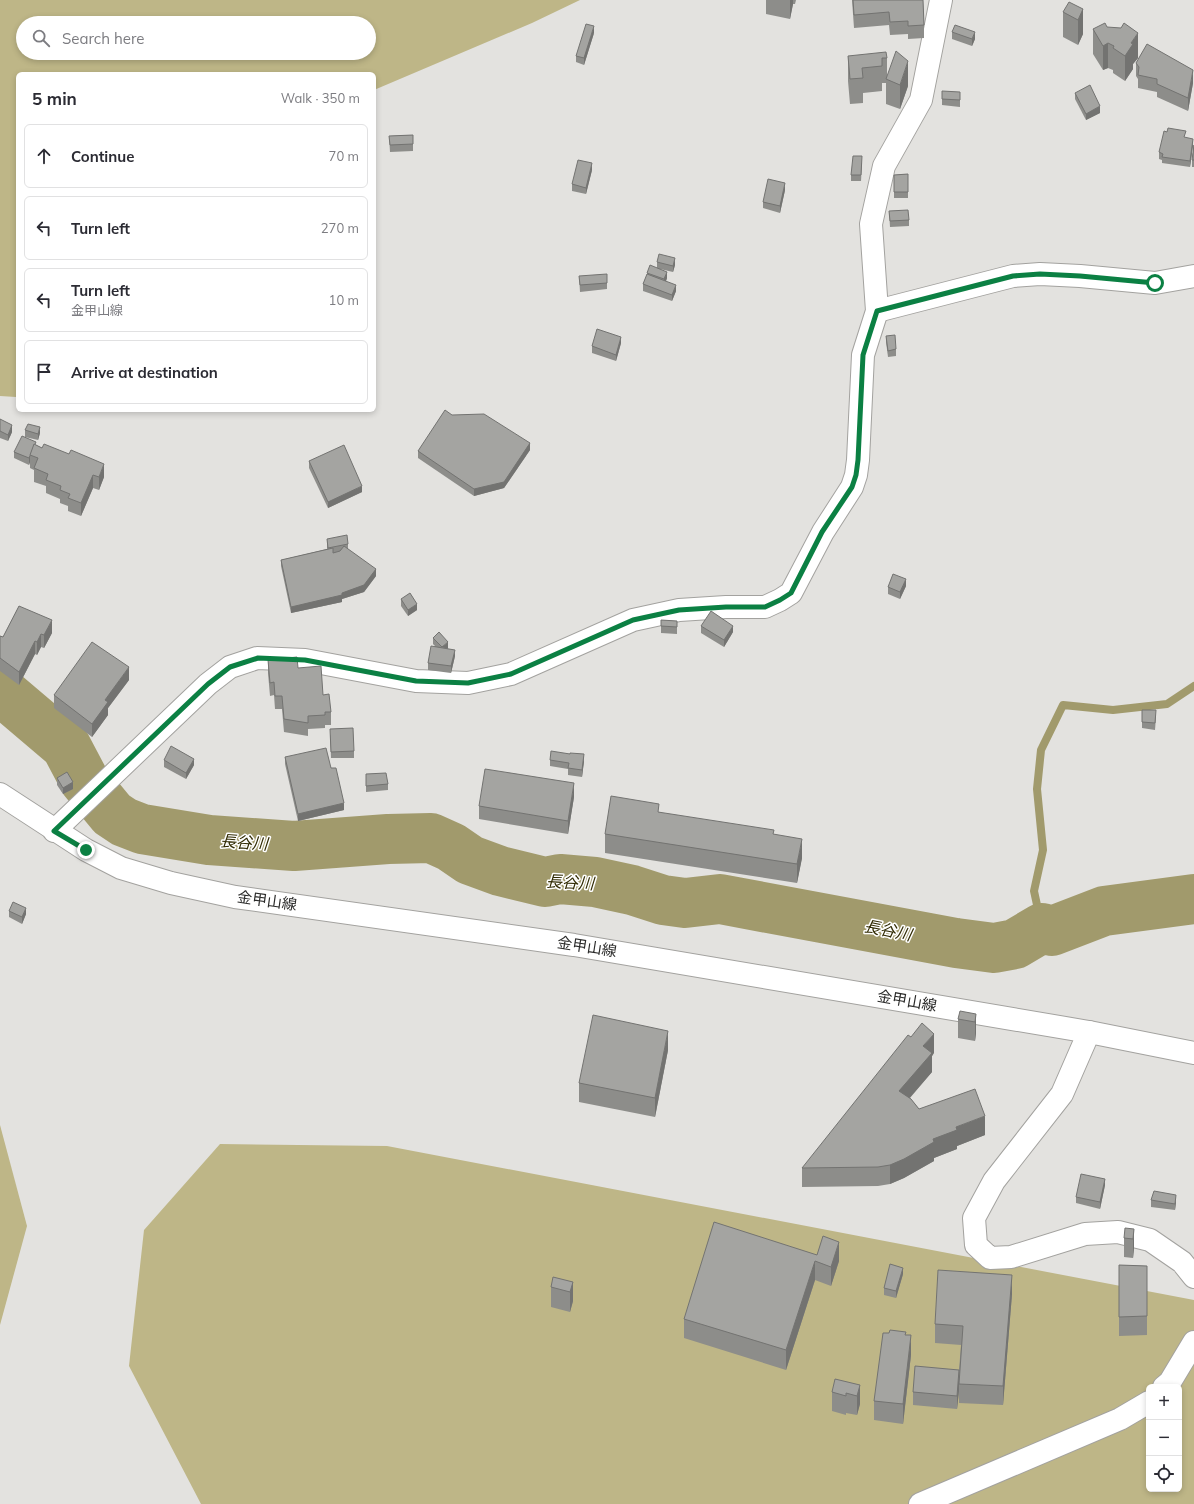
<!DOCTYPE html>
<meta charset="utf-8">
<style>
:root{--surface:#fff;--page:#f2f2f3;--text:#2b2b33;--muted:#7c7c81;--line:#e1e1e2}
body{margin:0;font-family:Mulish,"Noto Sans JP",sans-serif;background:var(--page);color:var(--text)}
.controls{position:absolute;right:12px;bottom:12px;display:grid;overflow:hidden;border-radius:6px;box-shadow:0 2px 6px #0003}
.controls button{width:36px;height:36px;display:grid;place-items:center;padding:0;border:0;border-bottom:1px solid var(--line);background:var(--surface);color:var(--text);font:20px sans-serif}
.stop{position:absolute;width:12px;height:12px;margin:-9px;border:3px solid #0b8043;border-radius:50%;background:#fff}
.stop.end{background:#0b8043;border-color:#fff;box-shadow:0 1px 4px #0008}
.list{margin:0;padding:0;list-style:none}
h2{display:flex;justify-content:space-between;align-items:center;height:52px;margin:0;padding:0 16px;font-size:17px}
h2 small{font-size:13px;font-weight:400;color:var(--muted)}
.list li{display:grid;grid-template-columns:26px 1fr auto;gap:12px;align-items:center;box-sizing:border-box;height:64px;margin:0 8px 8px;padding:0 8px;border:1px solid var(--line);border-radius:6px}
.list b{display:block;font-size:15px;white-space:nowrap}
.list p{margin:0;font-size:13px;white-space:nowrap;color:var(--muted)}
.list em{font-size:13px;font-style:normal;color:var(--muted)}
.icon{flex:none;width:22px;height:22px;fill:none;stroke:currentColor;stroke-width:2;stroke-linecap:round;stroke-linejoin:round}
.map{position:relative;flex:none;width:1194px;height:1504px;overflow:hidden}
.search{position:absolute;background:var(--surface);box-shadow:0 2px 6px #0003;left:16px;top:16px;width:360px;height:44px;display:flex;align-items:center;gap:10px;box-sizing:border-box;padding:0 14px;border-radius:22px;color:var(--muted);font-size:15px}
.panel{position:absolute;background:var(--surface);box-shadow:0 2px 6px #0003;left:16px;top:72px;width:360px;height:340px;border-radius:6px}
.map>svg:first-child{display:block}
.forest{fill:#beb687;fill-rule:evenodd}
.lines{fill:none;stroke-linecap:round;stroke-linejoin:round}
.stream{stroke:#a19a6c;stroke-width:8}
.river{stroke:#a19a6c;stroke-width:50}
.street-casing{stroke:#a3a29f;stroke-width:24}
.secondary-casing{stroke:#a3a29f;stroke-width:24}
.street{stroke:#fff;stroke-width:22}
.secondary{stroke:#fff;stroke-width:22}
.wall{fill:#8d8d8a}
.shaded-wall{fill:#737371}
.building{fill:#a4a4a1;stroke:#737371}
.route{stroke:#0b8043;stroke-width:5}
.labels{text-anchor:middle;stroke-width:3;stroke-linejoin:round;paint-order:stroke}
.street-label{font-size:15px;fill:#2a2a29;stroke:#fff}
.water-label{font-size:16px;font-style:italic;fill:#312b03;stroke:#fff}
</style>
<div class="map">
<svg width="1194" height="1504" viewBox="0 0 1194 1504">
<rect width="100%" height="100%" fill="#e3e2df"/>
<g class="forest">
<path d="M0,0H580L532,23L374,90V74H18V397H16L0,396ZM23,23H369V53H23Z"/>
<polygon points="0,1125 27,1226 0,1325"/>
<path d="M220,1144L387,1146L1194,1300V1504H201L129,1366L144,1230ZM1149,1387H1179V1489H1149Z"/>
</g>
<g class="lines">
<polyline class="stream" points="1042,928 1034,891 1043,850 1037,789 1041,750 1063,705 1113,710 1167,704 1194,686"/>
<polyline class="river" points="0,690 66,746 84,780 112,814 124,822 142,829 209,840 294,846 388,839 431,838 451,847 470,860 500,871 545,882 560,879 595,882 632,890 663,900 685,903 720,899 956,943 994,948 1015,944 1042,928 1052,931 1104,911 1194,899"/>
<defs>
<g id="street">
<polyline points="877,311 1013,276 1040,274 1080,276 1155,283 1194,276"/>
<polyline points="54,831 208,684 230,667 257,658 305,660 416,681 468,683 511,674 633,620 679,610 726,607 765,607 780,600 791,593 823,532 852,487 856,475 858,460 863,355 877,311 871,224 884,166 921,100 941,0"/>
<polyline points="1089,1032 1062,1094 994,1181 974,1218 976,1245 990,1258 1011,1257 1085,1234 1118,1232 1150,1240 1182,1262 1194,1277"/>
<polyline points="1164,1387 1170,1382 1194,1342"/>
<polyline points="920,1504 1120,1419 1149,1402"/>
</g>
<polyline id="secondary" points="0,794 86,850 121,868 171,883 235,897 574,945 1089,1032 1194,1053"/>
</defs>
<use href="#street" class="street-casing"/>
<use href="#secondary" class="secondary-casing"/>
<use href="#street" class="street"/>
<use href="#secondary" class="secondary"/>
</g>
<g class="wall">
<polygon points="765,0 796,0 795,4 793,4 790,19 766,14 766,0"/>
<polygon points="850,0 923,0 924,25 924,38 908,39 908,34 890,35 889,25 854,28 852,0"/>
<polygon points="1083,9 1083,34 1078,45 1063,37 1063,12"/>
<polygon points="1107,27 1138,58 1133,64 1133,69 1125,81 1113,73 1113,70 1108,68 1103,70 1093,54 1093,29"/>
<polygon points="952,32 975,39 972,46 952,39"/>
<polygon points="594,33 584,65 576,62 576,56"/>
<polygon points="848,56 887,58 887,77 908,86 900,109 886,104 886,83 882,83 882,91 863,93 863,103 850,104 848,81"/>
<polygon points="1136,63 1193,83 1188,111 1157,97 1157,92 1138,88 1138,79 1136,76"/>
<polygon points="1075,93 1100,113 1086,120 1075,99"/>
<polygon points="942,99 960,99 960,107 942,105"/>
<polygon points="413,135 413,151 390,152 389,136"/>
<polygon points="1186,138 1193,145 1190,167 1162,163 1162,160 1159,159 1159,152"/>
<polygon points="1194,145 1194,167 1192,167 1192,160"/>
<polygon points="862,163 861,181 851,181 851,175"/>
<polygon points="592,170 586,194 572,191 572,184"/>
<polygon points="908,174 908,198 894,198 894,175"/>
<polygon points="785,190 780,213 763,208 763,202"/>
<polygon points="889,211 909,220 909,226 890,227"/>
<polygon points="657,262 675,265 673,272 660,269 667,278 666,281 676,291 672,301 643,291 643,284 647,275 647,273 657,268"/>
<polygon points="579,276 607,283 607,289 580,292"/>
<polygon points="886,336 896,349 896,356 888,357 886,342"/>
<polygon points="621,343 616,361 592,353 592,346"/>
<polygon points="452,415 530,450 504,488 474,496 418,458 418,451"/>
<polygon points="0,419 12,432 8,441 0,438"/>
<polygon points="25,430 40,433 38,440 25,437"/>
<polygon points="36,445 104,477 99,490 93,488 81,516 68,511 68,506 60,503 60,499 46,493 46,486 34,482 34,470 30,468 30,462 29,465 14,458 14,452"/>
<polygon points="309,461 362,492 328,508 309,468"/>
<polygon points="327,539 348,544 348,549 376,576 364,592 342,599 342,602 291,613 281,566 281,560 327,549"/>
<polygon points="906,586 900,599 888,594 888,587"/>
<polygon points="401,599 417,610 408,616 401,606"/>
<polygon points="19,606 52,633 44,648 41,647 37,655 35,654 19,685 0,671 0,636 3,637"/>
<polygon points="661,620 677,621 677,634 661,633"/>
<polygon points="701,626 733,632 724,647 701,633"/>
<polygon points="433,638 448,649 455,656 451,673 428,670 428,663 435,646 433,644"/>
<polygon points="268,660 298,668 323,695 331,712 331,725 325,725 325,728 308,729 308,736 284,732 282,709 275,709 274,695 270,696 268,673"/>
<polygon points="129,680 108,708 108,715 92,737 54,708 54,695"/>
<polygon points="1142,710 1156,717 1155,730 1142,728"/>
<polygon points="330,735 354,751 354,758 331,758"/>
<polygon points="285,757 331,768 344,810 298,821 285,764"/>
<polygon points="164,760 194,765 186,779 164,767"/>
<polygon points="550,760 584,761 582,777 568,775 568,769 550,766"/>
<polygon points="366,774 388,784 388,790 366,792"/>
<polygon points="57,778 73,789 63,794 57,785"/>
<polygon points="574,797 568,834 479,819 479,806"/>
<polygon points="659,812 802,858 797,883 605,853 605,834"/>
<polygon points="9,911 26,914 22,924 9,917"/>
<polygon points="976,1014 976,1033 975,1041 958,1038 958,1019"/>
<polygon points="668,1050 655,1117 579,1102 579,1083"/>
<polygon points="934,1053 932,1056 932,1072 910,1098 919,1109 985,1135 957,1146 957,1149 934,1158 934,1161 904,1178 890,1184 878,1186 802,1187 802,1168"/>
<polygon points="1105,1185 1100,1209 1076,1203 1076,1197"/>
<polygon points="1151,1200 1176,1202 1175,1210 1151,1207"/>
<polygon points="1134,1229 1134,1248 1133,1258 1124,1257 1124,1238"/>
<polygon points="817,1255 839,1261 831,1286 815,1280 786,1370 684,1338 684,1319"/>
<polygon points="1119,1265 1147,1266 1147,1335 1119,1336"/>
<polygon points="903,1274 896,1298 884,1295 884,1288"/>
<polygon points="573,1282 573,1301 570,1312 551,1307 551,1287"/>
<polygon points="1012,1294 1003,1405 959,1403 959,1391 957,1409 913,1405 913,1392 959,1370 961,1345 935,1343 935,1324"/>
<polygon points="911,1355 903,1424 874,1420 874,1401"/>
<polygon points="860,1385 860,1404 857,1415 846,1413 846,1415 832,1411 832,1392"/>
</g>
<g class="shaded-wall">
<polygon points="790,0 793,0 793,4 790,19"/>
<polygon points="1083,9 1083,34 1078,45 1078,20"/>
<polygon points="594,26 594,33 584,65 584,58"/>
<polygon points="975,32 975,39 972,46 972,39"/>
<polygon points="1138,33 1138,58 1133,64 1133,69 1125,81 1125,56 1131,43"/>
<polygon points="1108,43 1108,68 1103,70 1103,46"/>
<polygon points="908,61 908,86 900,109 900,85"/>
<polygon points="1193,70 1193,83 1188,111 1188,98"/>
<polygon points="1100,106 1100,113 1086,120 1086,114"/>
<polygon points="1193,139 1193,145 1190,167 1190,161"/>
<polygon points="592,163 592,170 586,194 586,188"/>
<polygon points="785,183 785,190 780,213 780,206"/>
<polygon points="675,258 675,265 673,272 673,266"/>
<polygon points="667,272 667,278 664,286 664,279"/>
<polygon points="676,285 676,291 672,301 672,295"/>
<polygon points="621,337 621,343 616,361 616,355"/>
<polygon points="12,425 12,432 8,441 8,435"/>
<polygon points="40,427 40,433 38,440 38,434"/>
<polygon points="530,443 530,450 504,488 474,496 474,489"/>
<polygon points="30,455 30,462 29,465 29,458"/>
<polygon points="104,464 104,477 99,490 99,477"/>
<polygon points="93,475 93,488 81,516 81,503"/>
<polygon points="362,486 362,492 328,508 328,502"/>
<polygon points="376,569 376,576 364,592 342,599 342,602 291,613 291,607 342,593"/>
<polygon points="906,579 906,586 900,599 900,592"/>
<polygon points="417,604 417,610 408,616 408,610"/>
<polygon points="52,620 52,633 44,648 44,635"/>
<polygon points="733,626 733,632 724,647 724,640"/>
<polygon points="41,634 41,647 37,655 37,642"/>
<polygon points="35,641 35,654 19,685 19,672"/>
<polygon points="448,642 448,649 442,647"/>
<polygon points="455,650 455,656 451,673 451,666"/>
<polygon points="129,667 129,680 108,708 108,715 92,737 92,724 105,700"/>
<polygon points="584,754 584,761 582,777 582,770"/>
<polygon points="194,759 194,765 186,779 186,773"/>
<polygon points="73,782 73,789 63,794 63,788"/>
<polygon points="574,783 574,797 568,834 568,821"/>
<polygon points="344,803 344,810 298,821 298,814"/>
<polygon points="802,839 802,858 797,883 797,864"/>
<polygon points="26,908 26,914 22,924 22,917"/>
<polygon points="976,1014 976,1033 975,1041 975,1022"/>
<polygon points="668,1031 668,1050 655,1117 655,1098"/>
<polygon points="934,1034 934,1053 932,1056 932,1072 899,1110 899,1091 923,1046"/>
<polygon points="985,1116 985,1135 957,1146 957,1149 934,1158 934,1161 904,1178 890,1184 890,1165 933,1139 956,1127"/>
<polygon points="1105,1179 1105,1185 1100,1209 1100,1202"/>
<polygon points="1176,1195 1176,1202 1175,1210 1175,1204"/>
<polygon points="1134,1229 1134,1248 1133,1258 1133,1239"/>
<polygon points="839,1242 839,1261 831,1286 831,1267"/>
<polygon points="815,1261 815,1280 786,1370 786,1350"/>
<polygon points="903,1268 903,1274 896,1298 896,1291"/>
<polygon points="1012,1275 1012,1294 1003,1405 1003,1386"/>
<polygon points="573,1282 573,1301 570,1312 570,1292"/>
<polygon points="911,1335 911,1355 903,1424 903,1404"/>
<polygon points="959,1370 959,1391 957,1409 957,1396"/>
<polygon points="860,1385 860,1404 857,1415 857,1396"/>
</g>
<g class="building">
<polygon points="853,0 923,0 924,25 908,26 908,21 890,22 889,12 854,15"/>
<polygon points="1069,2 1083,9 1078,20 1063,12"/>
<polygon points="1105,23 1107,27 1121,28 1124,23 1138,33 1131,43 1133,44 1125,56 1113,48 1114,46 1108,43 1103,46 1093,29"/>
<polygon points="586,24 594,26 584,58 576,56"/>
<polygon points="955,25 975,32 972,39 952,32"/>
<polygon points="1147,44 1193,70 1188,98 1157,84 1157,79 1138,75 1139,67 1136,63"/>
<polygon points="896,51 908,61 900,85 886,79"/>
<polygon points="886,52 887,58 882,58 882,66 862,68 863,78 850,79 848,56"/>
<polygon points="1090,85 1100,106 1086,114 1075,93"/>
<polygon points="942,91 960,92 960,100 942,99"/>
<polygon points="1168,128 1186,131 1184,137 1193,139 1190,161 1162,157 1163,154 1159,152 1164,131 1167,132"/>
<polygon points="413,135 413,144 390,145 389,136"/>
<polygon points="1194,145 1194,160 1192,160"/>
<polygon points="853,156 862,156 861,175 851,175"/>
<polygon points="578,160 592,163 586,188 572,184"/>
<polygon points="908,174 908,192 894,192 894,175"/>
<polygon points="768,179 785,183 780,206 763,202"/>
<polygon points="908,210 909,220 890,221 889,211"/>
<polygon points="659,254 675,258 673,266 657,262"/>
<polygon points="650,265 667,272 664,279 647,273"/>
<polygon points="607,274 607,283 580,285 579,276"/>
<polygon points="647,274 676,285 672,295 643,284"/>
<polygon points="597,329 621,337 616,355 592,346"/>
<polygon points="895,335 896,349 888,351 886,336"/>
<polygon points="445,410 452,415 484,414 530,443 504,482 474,489 418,451"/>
<polygon points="0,419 12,425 8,435 0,431"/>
<polygon points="28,424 40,427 38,434 25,430"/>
<polygon points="22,436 36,442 29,458 14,452"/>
<polygon points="34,444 42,448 44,444 69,454 71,450 104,464 99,477 93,475 81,503 68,498 70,494 60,490 61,486 46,480 48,474 34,468 38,458 30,455"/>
<polygon points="344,445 362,486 328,502 309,461"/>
<polygon points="347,535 348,544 328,548 327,539"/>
<polygon points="344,546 376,569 364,585 342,593 342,595 291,607 281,560 333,548 333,553 340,551"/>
<polygon points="893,574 906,579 900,592 888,587"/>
<polygon points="410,593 417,604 408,610 401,599"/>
<polygon points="19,606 52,620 44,635 41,634 37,642 35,641 19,672 0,658 0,636 3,637"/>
<polygon points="711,611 733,626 724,640 701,626"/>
<polygon points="661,620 677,621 677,627 661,626"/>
<polygon points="439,632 448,642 442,647 433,638"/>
<polygon points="92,642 129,667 105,700 108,702 92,724 54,695"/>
<polygon points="431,646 455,650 451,666 428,663"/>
<polygon points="297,657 298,668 321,666 323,695 329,694 331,712 325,712 325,715 308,716 308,723 284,719 282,696 275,696 274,682 270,683 268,660"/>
<polygon points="1142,710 1156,710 1155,723 1142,722"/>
<polygon points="353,728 354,751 331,752 330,729"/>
<polygon points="171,746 194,759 186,773 164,760"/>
<polygon points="326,748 331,768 336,768 344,803 298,814 285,757"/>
<polygon points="551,751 570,754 570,753 584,754 582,770 568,768 569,763 550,760"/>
<polygon points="485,769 574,783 568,821 479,806"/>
<polygon points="67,772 73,782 63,788 57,778"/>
<polygon points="386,773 388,784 366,786 366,774"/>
<polygon points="611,796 659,804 658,812 774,830 773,834 802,839 797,864 605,834"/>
<polygon points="13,902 26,908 22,917 9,911"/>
<polygon points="960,1011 976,1014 975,1022 958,1019"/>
<polygon points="593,1015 668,1031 655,1098 579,1083"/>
<polygon points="922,1023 934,1034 923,1046 932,1053 899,1091 911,1099 919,1109 975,1089 985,1116 956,1127 957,1130 933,1139 934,1142 904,1159 890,1165 878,1167 802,1168 908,1035 911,1037"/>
<polygon points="1081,1174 1105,1179 1100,1202 1076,1197"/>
<polygon points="1154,1191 1176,1195 1175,1204 1151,1200"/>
<polygon points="714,1222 817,1255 823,1236 839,1242 831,1267 815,1261 786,1350 684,1319"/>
<polygon points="1125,1228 1134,1229 1133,1239 1124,1238"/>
<polygon points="890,1264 903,1268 896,1291 884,1288"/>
<polygon points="1119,1265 1147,1266 1147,1316 1119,1317"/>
<polygon points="938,1270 1012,1275 1003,1386 959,1384 963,1326 935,1324"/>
<polygon points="553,1277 573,1282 570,1292 551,1287"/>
<polygon points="890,1330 906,1332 905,1335 911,1335 903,1404 874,1401 883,1333 889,1333"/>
<polygon points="915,1366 959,1370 957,1396 913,1392"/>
<polygon points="835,1379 860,1385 857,1396 846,1393 846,1396 832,1392"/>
</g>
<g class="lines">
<polyline class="route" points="86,850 54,831 208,684 230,667 258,658 305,660 416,681 468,683 511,674 633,620 679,610 726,607 765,607 780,600 791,593 822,532 852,487 856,475 858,460 863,355 877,311 1013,276 1040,274 1080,276 1155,283"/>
</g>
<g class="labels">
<g class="street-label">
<text transform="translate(267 901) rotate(8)" y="5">金甲山線</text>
<text transform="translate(587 947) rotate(9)" y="5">金甲山線</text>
<text transform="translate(907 1001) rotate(10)" y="5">金甲山線</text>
</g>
<g class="water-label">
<text transform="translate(244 842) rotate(4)" y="6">長谷川</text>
<text transform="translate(570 882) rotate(3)" y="6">長谷川</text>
<text transform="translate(888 930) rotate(11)" y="6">長谷川</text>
</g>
</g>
</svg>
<div class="controls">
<button>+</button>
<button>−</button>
<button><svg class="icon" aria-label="locate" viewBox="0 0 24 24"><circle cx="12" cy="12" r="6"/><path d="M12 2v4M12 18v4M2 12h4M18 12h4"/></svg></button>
</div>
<div class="stop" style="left:1155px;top:283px"></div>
<div class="stop end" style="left:86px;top:850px"></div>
<div class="search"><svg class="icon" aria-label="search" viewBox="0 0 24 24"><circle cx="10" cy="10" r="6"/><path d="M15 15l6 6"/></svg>Search here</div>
<section class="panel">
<h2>5 min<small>Walk · 350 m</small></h2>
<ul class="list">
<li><svg class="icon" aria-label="ahead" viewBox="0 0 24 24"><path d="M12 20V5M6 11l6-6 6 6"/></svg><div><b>Continue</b></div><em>70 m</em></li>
<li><svg class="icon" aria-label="left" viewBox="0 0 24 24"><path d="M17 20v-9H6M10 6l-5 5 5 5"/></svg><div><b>Turn left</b></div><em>270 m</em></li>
<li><svg class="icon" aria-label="left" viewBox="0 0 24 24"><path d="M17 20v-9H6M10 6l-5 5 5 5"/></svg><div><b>Turn left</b><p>金甲山線</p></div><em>10 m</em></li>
<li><svg class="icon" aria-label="arrive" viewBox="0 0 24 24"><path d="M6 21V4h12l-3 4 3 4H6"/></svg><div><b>Arrive at destination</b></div></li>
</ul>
</section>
</div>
